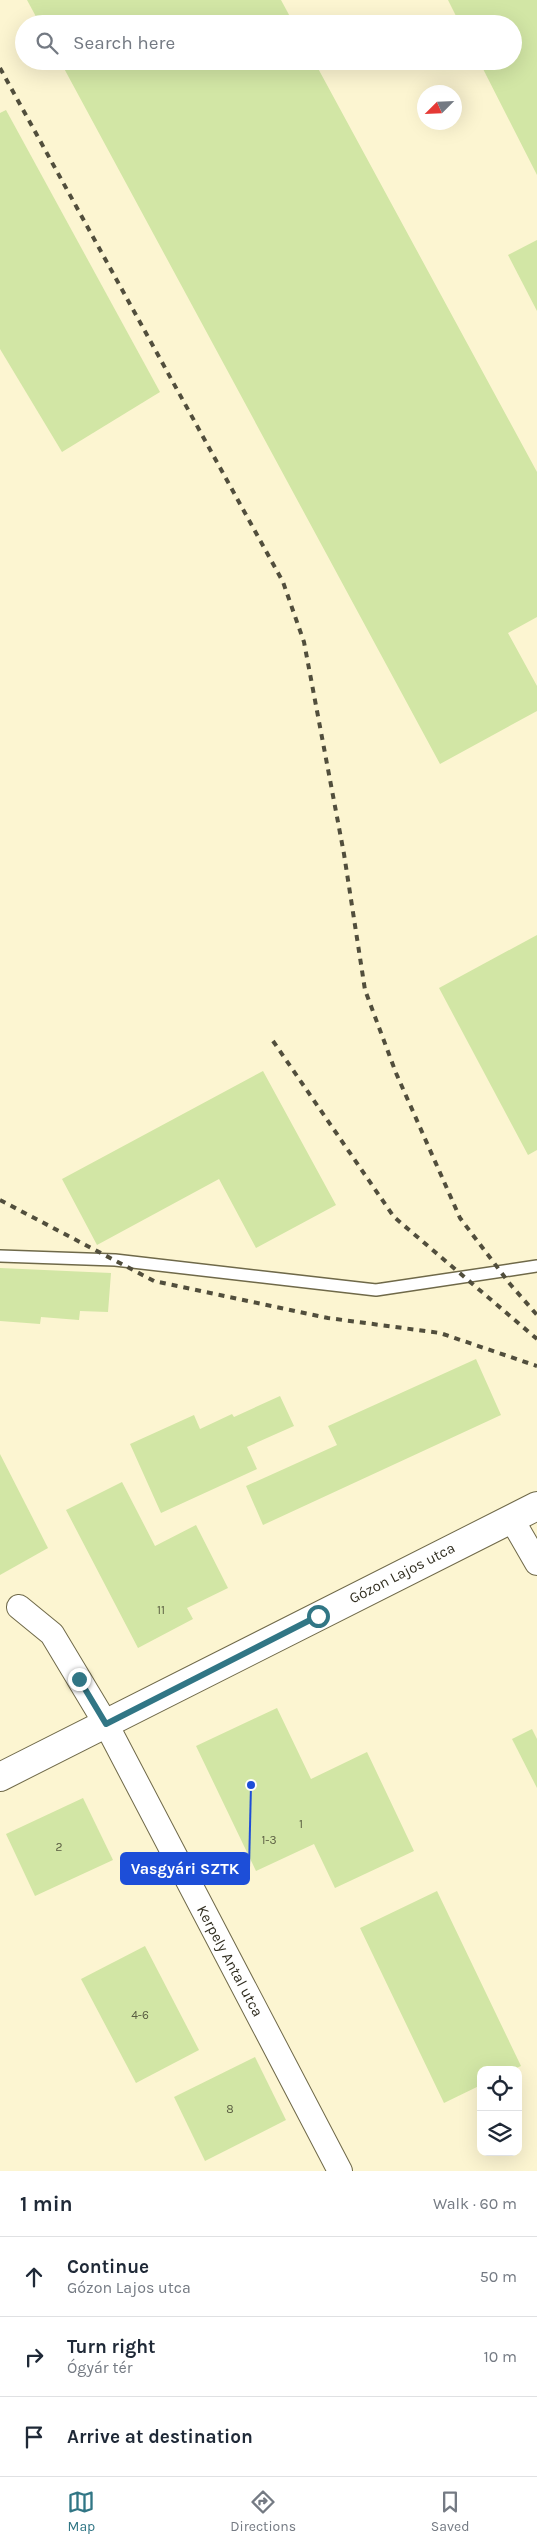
<!DOCTYPE html>
<meta charset="utf-8">
<style>
:root{--surface:#fff;--page:#f6f6f7;--text:#1f2937;--muted:#747a83;--line:#e0e1e3;--accent:#317685}
body{margin:0;font-family:Karla,sans-serif;background:var(--page);color:var(--text)}
.controls{position:absolute;right:15px;bottom:15px;display:grid;overflow:hidden;border-radius:10px;box-shadow:0 5px 20px #0002}
.controls button{width:45px;height:45px;display:grid;place-items:center;padding:0;border:0;border-bottom:1px solid var(--line);background:var(--surface);color:var(--text);font:25px sans-serif}
.compass{position:absolute;left:417px;top:85px;width:45px;height:45px;border-radius:50%;background:var(--surface);box-shadow:0 5px 20px #0002;rotate:246deg}
.stop{position:absolute;width:15px;height:15px;margin:-11px;border:4px solid #317685;border-radius:50%;background:#fff}
.stop.end{background:#317685;border-color:#fff;box-shadow:0 1px 5px #0008}
.list{margin:0;padding:0;list-style:none}
h2{display:flex;justify-content:space-between;align-items:center;height:65px;margin:0;padding:0 20px;font-size:21px}
h2 small{font-size:16px;font-weight:400;color:var(--muted)}
.list li{display:grid;grid-template-columns:32px 1fr auto;gap:15px;align-items:center;box-sizing:border-box;height:80px;padding:0 20px;border-top:1px solid var(--line)}
.list b{display:block;font-size:19px;white-space:nowrap}
.list p{margin:0;font-size:16px;white-space:nowrap;color:var(--muted)}
.list em{font-size:16px;font-style:normal;color:var(--muted)}
.icon{flex:none;width:28px;height:28px;fill:none;stroke:currentColor;stroke-width:2;stroke-linecap:round;stroke-linejoin:round}
.map{position:relative;flex:none;width:537px;height:2171px;overflow:hidden}
.search{position:absolute;background:var(--surface);box-shadow:0 5px 20px #0002;left:15px;right:15px;top:15px;height:55px;display:flex;align-items:center;gap:12px;box-sizing:border-box;padding:0 18px;border-radius:28px;color:var(--muted);font-size:19px}
.sheet{height:305px;background:var(--surface)}
nav{display:flex;justify-content:space-around;align-items:center;box-sizing:border-box;height:70px;border-top:1px solid var(--line);background:var(--surface);font-size:14px;color:var(--muted)}
nav a{display:grid;justify-items:center;gap:2px}
nav .on{color:var(--accent)}
.map>svg:first-child{display:block}
.building{fill:#d2e6a5}
.lines{fill:none;stroke-linecap:round;stroke-linejoin:round}
.lane-casing{stroke:#6f6949;stroke-width:14}
.street-casing{stroke:#6f6949;stroke-width:26}
.secondary-casing{stroke:#6f6949;stroke-width:30}
.lane{stroke:#fff;stroke-width:11}
.street{stroke:#fff;stroke-width:24}
.secondary{stroke:#fff;stroke-width:28}
.rail{stroke:#514e3c;stroke-width:4;stroke-dasharray:6 6;stroke-linecap:butt}
.route{stroke:#317685;stroke-width:6}
.labels{text-anchor:middle;stroke-width:5;stroke-linejoin:round;paint-order:stroke}
.number-label{font-size:12px;fill:#595c41}
.street-label{font-size:15px;fill:#312e20;stroke:#fff}
.leader{fill:none;stroke:#1d4ed8;stroke-width:2}
.callout-dot{fill:#1d4ed8;stroke:#fff;stroke-width:2}
.callout{fill:#1d4ed8;stroke:#1d4ed8;stroke-width:2}
.callout-label{font-size:16px;text-anchor:middle;font-weight:bold;fill:#fff}
</style>
<div class="map">
<svg width="537" height="2171" viewBox="0 0 537 2171">
<rect width="100%" height="100%" fill="#fcf5d1"/>
<g class="building">
<polygon points="27,0 281,0 294,24 40,24"/>
<polygon points="448,0 537,0 537,175 479,61 513,61 513,24 460,24"/>
<polygon points="60,61 314,61 537,472 537,617 508,633 537,686 537,711 440,764"/>
<polygon points="6,110 160,392 62,452 0,349 0,113"/>
<polygon points="537,240 537,311 508,255"/>
<polygon points="537,935 537,1150 528,1155 439,988"/>
<polygon points="263,1071 336,1205 256,1248 219,1179 97,1245 62,1179"/>
<polygon points="0,1268 111,1273 108,1312 80,1311 79,1320 41,1317 40,1324 0,1321"/>
<polygon points="476,1359 501,1415 263,1525 246,1486 337,1445 328,1426"/>
<polygon points="280,1396 294,1426 247,1447 257,1469 161,1513 130,1444 194,1415 200,1429 232,1414 234,1417"/>
<polygon points="0,1454 48,1548 0,1575"/>
<polygon points="122,1482 155,1546 196,1525 228,1588 187,1608 193,1619 138,1648 66,1510"/>
<polygon points="277,1708 311,1779 367,1752 414,1851 335,1888 314,1844 256,1871 196,1746"/>
<polygon points="532,1729 537,1739 537,1788 512,1739"/>
<polygon points="83,1798 113,1860 35,1896 6,1834"/>
<polygon points="437,1891 521,2066 512,2070 481,2070 481,2085 444,2103 360,1928"/>
<polygon points="145,1946 199,2050 136,2083 81,1979"/>
<polygon points="255,2057 286,2120 205,2161 174,2097"/>
</g>
<g class="lines">
<defs>
<polyline id="lane" points="0,1256 115,1260 376,1290 537,1266"/>
<g id="street">
<polyline points="511,1518 537,1563"/>
<polyline points="19,1607 52,1634 106,1724 340,2171"/>
</g>
<polyline id="secondary" points="0,1777 537,1506"/>
</defs>
<use href="#lane" class="lane-casing"/>
<use href="#street" class="street-casing"/>
<use href="#secondary" class="secondary-casing"/>
<use href="#lane" class="lane"/>
<use href="#street" class="street"/>
<use href="#secondary" class="secondary"/>
<g class="rail">
<polyline points="0,68 283,582 304,642 344,854 365,990 396,1073 460,1218 510,1284 537,1315"/>
<polyline points="273,1041 394,1217 537,1339"/>
<polyline points="0,1200 154,1281 328,1318 440,1333 537,1366"/>
</g>
</g>
<g class="lines">
<polyline class="route" points="79,1679 106,1724 318,1616"/>
</g>
<g class="labels">
<g class="number-label">
<text x="161" y="1614">11</text>
<text x="301" y="1828">1</text>
<text x="269" y="1844">1-3</text>
<text x="59" y="1851">2</text>
<text x="140" y="2019">4-6</text>
<text x="230" y="2113">8</text>
</g>
<g class="street-label">
<text transform="translate(402 1573) rotate(-27)" y="5">Gózon Lajos utca</text>
<text transform="translate(230 1961) rotate(62)" y="5">Kerpely Antal utca</text>
</g>
</g>
<path class="leader" d="M251 1785L249 1868"/>
<circle class="callout-dot" cx="251" cy="1785" r="5"/>
<rect class="callout" x="121" y="1853" width="128" height="31" rx="5"/>
<g class="callout-label">
<text x="185" y="1874">Vasgyári SZTK</text>
</g>
</svg>
<div class="controls">
<button><svg class="icon" aria-label="locate" viewBox="0 0 24 24"><circle cx="12" cy="12" r="6"/><path d="M12 2v4M12 18v4M2 12h4M18 12h4"/></svg></button>
<button><svg class="icon" aria-label="layers" viewBox="0 0 24 24"><path d="M12 4l9 5-9 5-9-5zM3 14l9 5 9-5"/></svg></button>
</div>
<svg class="compass" viewBox="-18 -18 36 36"><path d="M0-13l5 13h-10z" fill="#e53935"/><path d="M0 13l5-13h-10z" fill="#747a83"/></svg>
<div class="stop" style="left:318px;top:1616px"></div>
<div class="stop end" style="left:79px;top:1679px"></div>
<div class="search"><svg class="icon" aria-label="search" viewBox="0 0 24 24"><circle cx="10" cy="10" r="6"/><path d="M15 15l6 6"/></svg>Search here</div>
</div>
<section class="sheet">
<h2>1 min<small>Walk · 60 m</small></h2>
<ul class="list">
<li><svg class="icon" aria-label="ahead" viewBox="0 0 24 24"><path d="M12 20V5M6 11l6-6 6 6"/></svg><div><b>Continue</b><p>Gózon Lajos utca</p></div><em>50 m</em></li>
<li><svg class="icon" aria-label="right" viewBox="0 0 24 24"><path d="M7 20v-9h11M14 6l5 5-5 5"/></svg><div><b>Turn right</b><p>Ógyár tér</p></div><em>10 m</em></li>
<li><svg class="icon" aria-label="arrive" viewBox="0 0 24 24"><path d="M6 21V4h12l-3 4 3 4H6"/></svg><div><b>Arrive at destination</b></div></li>
</ul>
</section>
<nav>
<a class="on"><svg class="icon" aria-label="map" viewBox="0 0 24 24"><path d="M3 6l6-2 6 2 6-2v14l-6 2-6-2-6 2zM9 4v14M15 6v14"/></svg>Map</a>
<a><svg class="icon" aria-label="directions" viewBox="0 0 24 24"><path d="M12 3l9 9-9 9-9-9zM9 14v-3h6M13 9l2 2-2 2"/></svg>Directions</a>
<a><svg class="icon" aria-label="saved" viewBox="0 0 24 24"><path d="M7 4h10v16l-5-4-5 4z"/></svg>Saved</a>
</nav>
